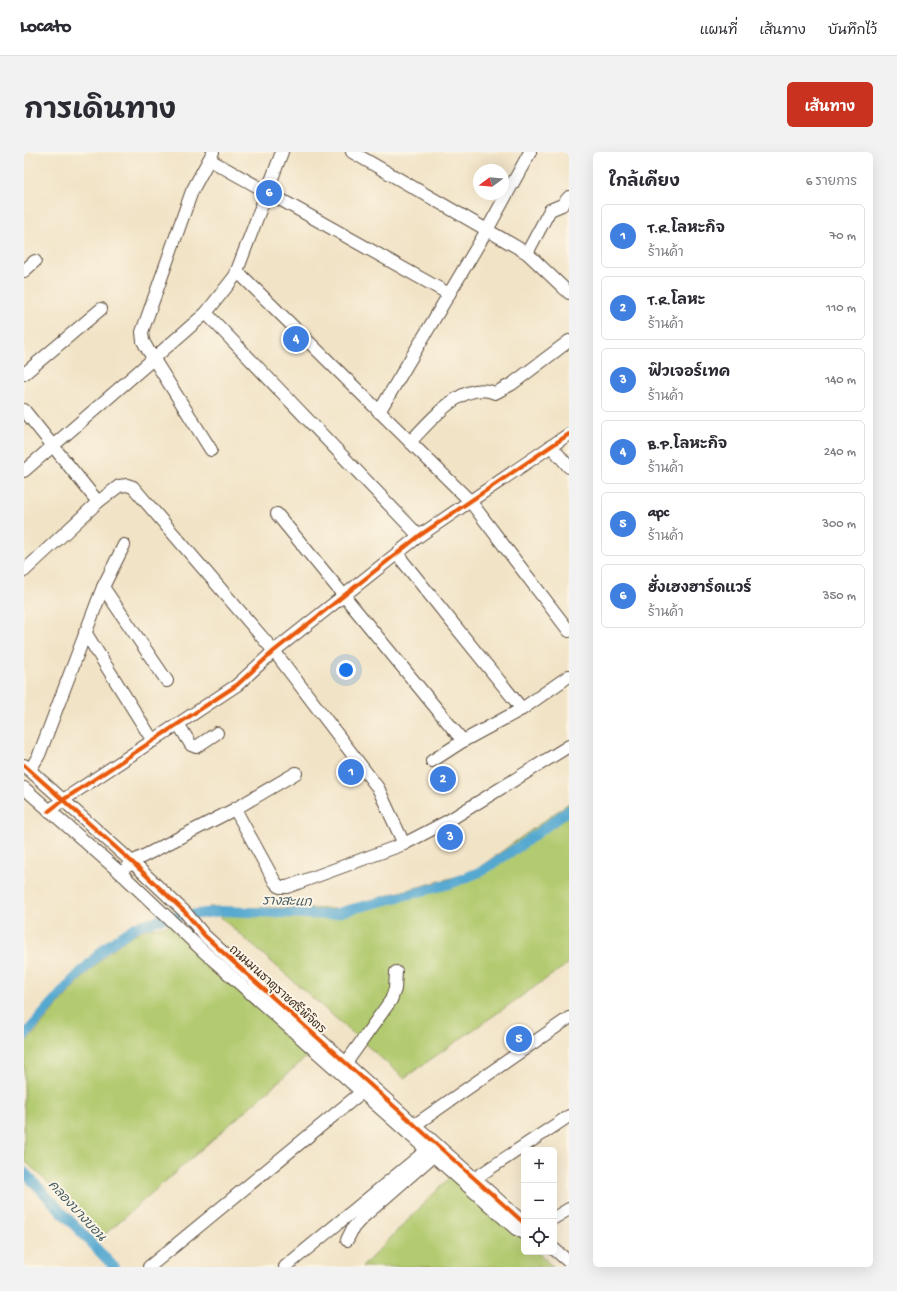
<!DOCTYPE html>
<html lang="th">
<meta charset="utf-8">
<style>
:root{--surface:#fff;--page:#f2f2f3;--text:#2b2b33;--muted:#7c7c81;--line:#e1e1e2;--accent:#c8321e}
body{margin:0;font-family:"Gochi Hand","Playpen Sans Thai",sans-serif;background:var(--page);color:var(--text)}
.controls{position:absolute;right:12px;bottom:12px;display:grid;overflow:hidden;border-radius:6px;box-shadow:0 4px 16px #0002}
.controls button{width:36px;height:36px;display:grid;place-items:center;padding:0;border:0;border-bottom:1px solid var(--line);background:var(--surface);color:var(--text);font:20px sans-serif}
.compass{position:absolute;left:449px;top:12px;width:36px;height:36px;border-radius:50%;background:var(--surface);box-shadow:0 4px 16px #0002;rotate:254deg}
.you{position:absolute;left:322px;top:518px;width:14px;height:14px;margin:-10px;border:3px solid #fff;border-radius:50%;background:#1a73e8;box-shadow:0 0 0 6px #1a73e833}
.badge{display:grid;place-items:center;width:26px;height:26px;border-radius:50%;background:var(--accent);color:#fff;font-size:13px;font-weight:700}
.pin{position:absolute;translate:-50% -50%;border:2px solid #fff;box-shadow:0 1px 4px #0006}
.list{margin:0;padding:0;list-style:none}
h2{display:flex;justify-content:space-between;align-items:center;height:52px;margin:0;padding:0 16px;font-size:17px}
h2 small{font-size:13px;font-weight:400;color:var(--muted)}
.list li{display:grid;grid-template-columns:26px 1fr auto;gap:12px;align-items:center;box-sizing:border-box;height:64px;margin:0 8px 8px;padding:0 8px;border:1px solid var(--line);border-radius:6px}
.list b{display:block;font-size:15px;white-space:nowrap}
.list p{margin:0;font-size:13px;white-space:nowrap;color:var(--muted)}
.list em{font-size:13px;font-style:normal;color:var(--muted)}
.icon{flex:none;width:22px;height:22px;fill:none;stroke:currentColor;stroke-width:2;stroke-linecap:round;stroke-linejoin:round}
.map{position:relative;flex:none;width:545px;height:1115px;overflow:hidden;border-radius:6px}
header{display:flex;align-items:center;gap:24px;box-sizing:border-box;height:56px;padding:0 20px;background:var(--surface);border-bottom:1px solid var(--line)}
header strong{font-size:19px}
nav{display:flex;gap:22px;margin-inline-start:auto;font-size:14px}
.intro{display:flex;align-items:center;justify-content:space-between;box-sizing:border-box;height:96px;padding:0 24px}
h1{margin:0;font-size:28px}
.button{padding:10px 18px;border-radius:6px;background:var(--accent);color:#fff;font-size:14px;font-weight:700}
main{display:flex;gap:24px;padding:0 24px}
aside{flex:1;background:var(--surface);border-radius:6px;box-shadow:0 4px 16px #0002}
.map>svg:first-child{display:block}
.green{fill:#b2ca6f;stroke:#767a46}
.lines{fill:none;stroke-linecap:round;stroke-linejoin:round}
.canal{stroke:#54a8d0;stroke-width:10}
.minor-casing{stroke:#564637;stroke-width:14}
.minor{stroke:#fff;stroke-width:12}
.cycleway-casing{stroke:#fcf5e5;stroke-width:6}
.cycleway{stroke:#e8590c;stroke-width:4}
.labels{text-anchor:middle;stroke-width:4;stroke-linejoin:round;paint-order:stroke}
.street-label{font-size:12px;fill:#3b2a1e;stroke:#fcf5e5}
.water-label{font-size:13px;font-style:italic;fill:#455c65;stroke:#fcf5e5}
</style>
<header>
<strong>Locato</strong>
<nav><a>แผนที่</a><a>เส้นทาง</a><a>บันทึกไว้</a></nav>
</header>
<div class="intro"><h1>การเดินทาง</h1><a class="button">เส้นทาง</a></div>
<main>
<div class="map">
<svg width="545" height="1115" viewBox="0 0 545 1115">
<rect width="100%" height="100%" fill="#fcf5e5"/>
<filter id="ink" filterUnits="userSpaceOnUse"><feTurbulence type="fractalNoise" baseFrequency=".025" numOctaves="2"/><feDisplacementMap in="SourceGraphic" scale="8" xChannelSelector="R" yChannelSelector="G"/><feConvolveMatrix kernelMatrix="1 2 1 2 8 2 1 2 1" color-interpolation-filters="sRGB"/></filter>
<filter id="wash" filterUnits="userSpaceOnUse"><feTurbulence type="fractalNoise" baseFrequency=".012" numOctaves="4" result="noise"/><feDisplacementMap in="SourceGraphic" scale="16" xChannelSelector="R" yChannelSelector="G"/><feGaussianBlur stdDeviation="0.9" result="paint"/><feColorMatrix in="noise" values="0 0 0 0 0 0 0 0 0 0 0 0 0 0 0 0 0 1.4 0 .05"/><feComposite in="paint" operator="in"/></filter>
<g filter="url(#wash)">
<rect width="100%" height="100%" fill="#f1e3c6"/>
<g class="green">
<polygon points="545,651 545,811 380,926 185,755 313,757 449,720"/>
<path d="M146,773L287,901L80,1083L0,1008V893C28,861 81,793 119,778C127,775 138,775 146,773Z"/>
<polygon points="429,1022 500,1088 500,1100 513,1100 529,1115 338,1115"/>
</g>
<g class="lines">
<g class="canal">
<polyline points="0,884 48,829 82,795 113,774 141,766 198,759 305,763 426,732 458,719 496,694 545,658"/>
<polyline points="0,1020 90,1115"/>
</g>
</g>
</g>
<g filter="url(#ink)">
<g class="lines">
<defs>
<g id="minor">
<polyline points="328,0 503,101 545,141"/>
<polyline points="186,8 425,142"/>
<polyline points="503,101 526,58 538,53 545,45"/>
<polyline points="0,119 11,109"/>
<polyline points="213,119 446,349 545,479"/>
<polyline points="182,161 395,384"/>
<polyline points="0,222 77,157"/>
<polyline points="0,258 74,350"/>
<polyline points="355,260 463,78 506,0"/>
<path d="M386,290C406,270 438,227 471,241L488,232L545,189"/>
<polyline points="527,294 545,315"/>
<polyline points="187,298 124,198 119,189 118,180 168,39 189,0"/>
<polyline points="0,319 182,161 211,124 258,0"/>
<polyline points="253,362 439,589"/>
<polyline points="373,402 498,557"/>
<polyline points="0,419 74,350 95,334 103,333 109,335 250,499 354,636 380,692"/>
<polyline points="79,435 143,529"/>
<polyline points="61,480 129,589"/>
<polyline points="155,573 167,593 172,595 193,581"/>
<polyline points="408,609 439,589 498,557 545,524"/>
<polyline points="0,613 108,710 161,760 180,783 205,806 500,1071"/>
<polyline points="6,618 15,603 79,435 100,393"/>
<polyline points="0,636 100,724 179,799 492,1077 500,1081"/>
<polyline points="211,657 251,730 256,735 263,735 380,692 424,669 545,594"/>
<polyline points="25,659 39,648 213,533 250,499 395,384 545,282"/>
<polyline points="104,714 108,710 211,657 272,621"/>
<polyline points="322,911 367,848 371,837 372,820"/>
<polyline points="385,977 545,866"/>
<polyline points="450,1027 545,964"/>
<polyline points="530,1066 545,1057"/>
<polyline points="323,1088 329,1076 338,1066 409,1004"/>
<polyline points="530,1097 545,1110"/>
<polyline points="125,1115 338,940"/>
<polyline points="261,1115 403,998"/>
</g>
</defs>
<use href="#minor" class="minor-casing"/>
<use href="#minor" class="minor"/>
<defs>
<g id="cycleway">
<polyline points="0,613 108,710 161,760 180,783 205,806 500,1071"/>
<polyline points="25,659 39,648 213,533 250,499 395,384 545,282"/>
</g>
</defs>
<use href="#cycleway" class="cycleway-casing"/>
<use href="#cycleway" class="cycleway"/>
</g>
</g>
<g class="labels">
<g class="street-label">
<text transform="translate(254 837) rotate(42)" y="4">ถนนมนธาตุราชศรีพิจิตร</text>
</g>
<g class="water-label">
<text transform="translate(263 748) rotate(2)" y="5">รางสะแก</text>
<text transform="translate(54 1058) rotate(47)" y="5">คลองบางบอน</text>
</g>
</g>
</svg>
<div class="controls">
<button>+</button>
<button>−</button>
<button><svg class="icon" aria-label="locate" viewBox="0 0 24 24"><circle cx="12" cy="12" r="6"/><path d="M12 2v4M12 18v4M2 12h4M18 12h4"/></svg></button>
</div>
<svg class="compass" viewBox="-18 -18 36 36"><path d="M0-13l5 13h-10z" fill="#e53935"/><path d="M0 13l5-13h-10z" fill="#7c7c81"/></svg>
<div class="you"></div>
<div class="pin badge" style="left:327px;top:620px;background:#3f7fe0">1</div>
<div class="pin badge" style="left:419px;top:627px;background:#3f7fe0">2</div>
<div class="pin badge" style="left:426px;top:685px;background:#3f7fe0">3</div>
<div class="pin badge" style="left:272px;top:187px;background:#3f7fe0">4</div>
<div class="pin badge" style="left:495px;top:887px;background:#3f7fe0">5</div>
<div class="pin badge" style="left:245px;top:41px;background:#3f7fe0">6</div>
</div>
<aside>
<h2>ใกล้เคียง<small>6 รายการ</small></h2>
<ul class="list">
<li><span class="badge" style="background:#3f7fe0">1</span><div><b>T.R.โลหะกิจ</b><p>ร้านค้า</p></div><em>70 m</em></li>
<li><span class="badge" style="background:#3f7fe0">2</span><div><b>T.R.โลหะ</b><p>ร้านค้า</p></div><em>110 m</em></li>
<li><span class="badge" style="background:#3f7fe0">3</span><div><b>ฟิวเจอร์เทค</b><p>ร้านค้า</p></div><em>140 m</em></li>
<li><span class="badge" style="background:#3f7fe0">4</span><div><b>B.P.โลหะกิจ</b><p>ร้านค้า</p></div><em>240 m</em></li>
<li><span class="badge" style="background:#3f7fe0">5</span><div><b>apc</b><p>ร้านค้า</p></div><em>300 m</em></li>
<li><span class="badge" style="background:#3f7fe0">6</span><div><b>ฮั่งเฮงฮาร์ดแวร์</b><p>ร้านค้า</p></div><em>350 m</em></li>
</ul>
</aside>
</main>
